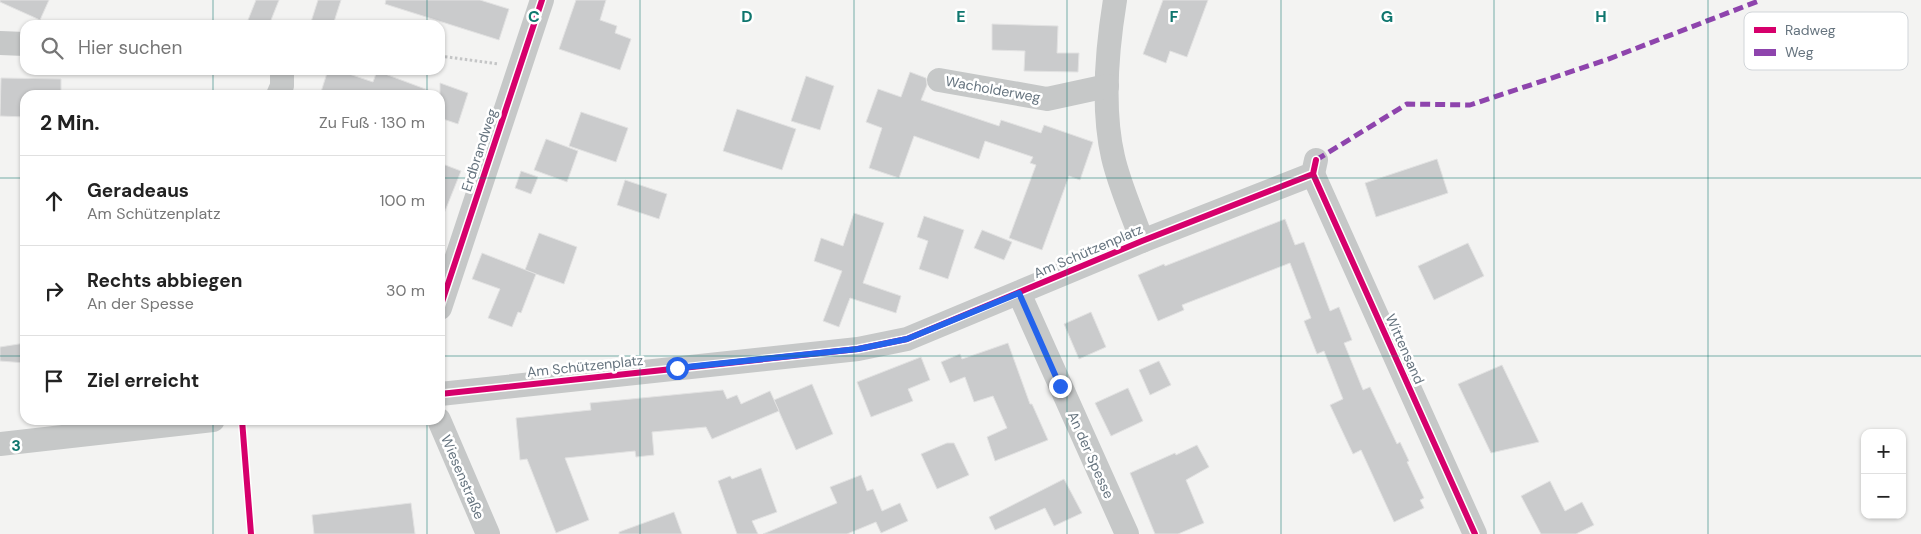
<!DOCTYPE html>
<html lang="de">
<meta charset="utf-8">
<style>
:root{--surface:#fff;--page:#f6f6f6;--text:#222;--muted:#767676;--line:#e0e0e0}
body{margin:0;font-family:"DM Sans",sans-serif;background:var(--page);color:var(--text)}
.controls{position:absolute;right:15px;bottom:15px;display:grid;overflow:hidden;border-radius:10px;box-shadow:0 1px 4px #0004}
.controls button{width:45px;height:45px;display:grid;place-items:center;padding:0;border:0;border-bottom:1px solid var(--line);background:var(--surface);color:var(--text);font:25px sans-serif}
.stop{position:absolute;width:15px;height:15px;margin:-11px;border:4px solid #2563eb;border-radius:50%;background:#fff}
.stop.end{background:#2563eb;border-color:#fff;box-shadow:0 1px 5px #0008}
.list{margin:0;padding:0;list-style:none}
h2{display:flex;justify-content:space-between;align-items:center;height:65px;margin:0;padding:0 20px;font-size:21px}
h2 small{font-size:16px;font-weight:400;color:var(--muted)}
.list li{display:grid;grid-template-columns:32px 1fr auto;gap:15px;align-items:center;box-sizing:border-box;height:90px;padding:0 20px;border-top:1px solid var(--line)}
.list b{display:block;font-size:19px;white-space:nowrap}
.list p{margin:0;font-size:16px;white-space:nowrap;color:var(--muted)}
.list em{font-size:16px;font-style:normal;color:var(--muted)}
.icon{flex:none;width:28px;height:28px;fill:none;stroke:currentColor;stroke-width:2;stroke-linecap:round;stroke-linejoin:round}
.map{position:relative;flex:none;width:1921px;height:534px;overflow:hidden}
.search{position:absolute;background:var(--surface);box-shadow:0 1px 4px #0004;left:20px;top:20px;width:425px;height:55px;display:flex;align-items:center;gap:12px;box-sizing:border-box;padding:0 18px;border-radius:15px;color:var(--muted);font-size:19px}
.panel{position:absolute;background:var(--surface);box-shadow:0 1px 4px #0004;left:20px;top:90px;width:425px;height:335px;border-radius:15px}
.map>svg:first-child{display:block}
.building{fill:#cacbcc;stroke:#e2e2e2}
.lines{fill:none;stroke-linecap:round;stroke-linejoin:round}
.path{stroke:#c4c5c6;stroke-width:3;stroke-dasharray:2.5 2.5;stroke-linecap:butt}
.minor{stroke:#c6c8c8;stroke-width:24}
.quiet{stroke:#8e44ad;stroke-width:5;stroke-dasharray:10 5;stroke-linecap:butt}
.cycleway-casing{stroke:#fff;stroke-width:9}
.cycleway{stroke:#d6006c;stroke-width:6}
.route{stroke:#2563eb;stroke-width:6}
.grid{fill:none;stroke:#0f766e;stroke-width:1;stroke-opacity:0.55}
.labels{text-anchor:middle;stroke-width:5;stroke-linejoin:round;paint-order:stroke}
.street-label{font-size:14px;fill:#66747f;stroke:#fff}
.key{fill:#fff;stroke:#d1d5d9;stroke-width:1}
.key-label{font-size:14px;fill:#66747f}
.grid-label{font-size:16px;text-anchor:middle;font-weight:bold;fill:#0f766e;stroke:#fff;stroke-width:5;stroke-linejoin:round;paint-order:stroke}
</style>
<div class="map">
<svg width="1921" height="534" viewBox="0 0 1921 534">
<rect width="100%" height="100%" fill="#f3f3f2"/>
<g class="building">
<polygon points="0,0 49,0 40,20 0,2"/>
<polygon points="256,0 279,0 269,25 246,25"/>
<polygon points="318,0 341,0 333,25 310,25"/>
<polygon points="386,0 480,0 509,9 499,40 385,4"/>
<polygon points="576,0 606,0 600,20 617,26 615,33 631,39 620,70 559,49"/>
<polygon points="1163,0 1208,0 1187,57 1170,51 1166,63 1143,54"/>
<polygon points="992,24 1058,26 1057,53 1079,53 1078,72 1024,71 1025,51 992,50"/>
<polygon points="328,70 337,70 373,82 377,71 436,93 436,95 320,95"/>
<polygon points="910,72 926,78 927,85 921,100 999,126 1001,120 1041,133 1044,125 1093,142 1080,180 1069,176 1042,250 1009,238 1036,165 1030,163 1033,157 985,141 979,159 914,136 899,178 869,168 882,128 866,122 878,89 901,97"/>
<polygon points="806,76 834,86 820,130 791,121"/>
<polygon points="1,78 61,79 61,95 25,95 25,117 0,116"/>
<polygon points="440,83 468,93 458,124 440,118"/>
<polygon points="737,109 796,129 782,170 723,151"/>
<polygon points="581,112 628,128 616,162 569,146"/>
<polygon points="546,139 578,151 567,182 534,170"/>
<polygon points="1437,159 1448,193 1376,217 1365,183"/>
<polygon points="440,163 461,171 441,221 440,221"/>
<polygon points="521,171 538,177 531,194 515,188"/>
<polygon points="625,180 667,194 659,219 617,205"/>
<polygon points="854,213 884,223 863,283 901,296 896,313 850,298 839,327 823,321 842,271 814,261 821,238 843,246"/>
<polygon points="924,216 964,230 948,279 919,269 928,241 917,237"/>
<polygon points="1285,219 1295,245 1304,242 1330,311 1339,307 1352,340 1344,343 1363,390 1370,387 1397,444 1400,442 1409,461 1407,462 1424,498 1420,500 1424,508 1394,522 1361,450 1353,454 1330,405 1343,399 1324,351 1317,354 1304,321 1311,318 1290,263 1182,305 1184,310 1158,321 1138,275 1164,264 1165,266"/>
<polygon points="982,230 1012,242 1004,260 974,248"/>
<polygon points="539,233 577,247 564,284 525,270"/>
<polygon points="1468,243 1484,276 1434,300 1418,266"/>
<polygon points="482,253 536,274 521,313 518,312 512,327 488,318 500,289 472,279"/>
<polygon points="1091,312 1106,347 1079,359 1064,324"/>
<polygon points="25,343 25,363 0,361 0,347"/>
<polygon points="1008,343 1030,404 1032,404 1048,440 995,461 987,437 1007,428 993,396 974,402 965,377 950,383 941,362 960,354 962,359"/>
<polygon points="921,357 930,380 908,389 913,401 871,417 857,382"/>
<polygon points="1159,361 1171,385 1150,395 1139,370"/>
<polygon points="1502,365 1539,442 1491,453 1458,384"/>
<polygon points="812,384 833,434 796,450 774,400"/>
<polygon points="1128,388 1143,421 1111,436 1095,403"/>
<polygon points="723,390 727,399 737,395 741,404 770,391 779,411 712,439 706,427 652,432 654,455 636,457 635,451 565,458 589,520 556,533 527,459 520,460 516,418 591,410 590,403"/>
<polygon points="947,443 954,443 969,475 937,489 921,454"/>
<polygon points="1197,445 1209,467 1186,480 1204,523 1178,534 1155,534 1130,473 1175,453 1176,455"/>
<polygon points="761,468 777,512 752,521 758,534 737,534 718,481 730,476 732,479"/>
<polygon points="861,475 867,491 873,489 882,511 900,503 908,521 881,533 876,522 847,534 763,534 837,503 830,487"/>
<polygon points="1064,479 1082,513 1054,526 1045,508 995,530 989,517"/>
<polygon points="1550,481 1565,511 1582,502 1594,525 1576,534 1541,534 1521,496"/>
<polygon points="411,503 415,534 314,534 312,515"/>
<polygon points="674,512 682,534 619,534 619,532"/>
</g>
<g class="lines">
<polyline class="path" points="440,56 499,64"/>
<g class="minor">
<path d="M1115,0C1107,49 1102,109 1113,157C1119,184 1133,215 1142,241"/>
<polyline points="0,43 25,44"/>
<polyline points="939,80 1047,99 1107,86"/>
<polyline points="278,95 282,86 282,70"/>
<polyline points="1313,174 1475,534"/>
<polyline points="1019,293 1127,534"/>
<polyline points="440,308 542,0"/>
<polyline points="440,394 858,349 907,339 1142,241 1313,174 1316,160"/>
<polyline points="439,420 488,534"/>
<polyline points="0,444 213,420"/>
</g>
<polyline class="quiet" points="1316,160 1407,104 1470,105 1606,60 1761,0"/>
<defs>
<g id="cycleway">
<polyline points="1313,174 1475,534"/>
<polyline points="440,308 542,0"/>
<polyline points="440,394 858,349 907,339 1142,241 1313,174 1316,160"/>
<polyline points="242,420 251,534"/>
</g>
</defs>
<use href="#cycleway" class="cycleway-casing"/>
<use href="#cycleway" class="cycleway"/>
</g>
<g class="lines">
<polyline class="route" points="677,368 858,349 907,339 1019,293 1060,386"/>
</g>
<path class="grid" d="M213,0V25M427,0V25M640,0V534M854,0V534M1067,0V534M1281,0V534M1494,0V534M1708,0V534M213,70V95M427,70V95M0,178H25M440,178H1921M0,356H25M440,356H1921M213,420V534M427,420V534"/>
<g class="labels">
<g class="street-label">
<text transform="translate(993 89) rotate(10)" y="5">Wacholderweg</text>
<text transform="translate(479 150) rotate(-72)" y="5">Erdbrandweg</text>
<text transform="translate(1088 251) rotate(-23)" y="5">Am Schützenplatz</text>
<text transform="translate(1405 349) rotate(66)" y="5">Wittensand</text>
<text transform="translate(585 366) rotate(-6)" y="5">Am Schützenplatz</text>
<text transform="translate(1091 455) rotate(66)" y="5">An der Spesse</text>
<text transform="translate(463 477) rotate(67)" y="5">Wiesenstraße</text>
</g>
</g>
<rect x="1744" y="12" width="164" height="58" rx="8" class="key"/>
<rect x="1754" y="27" width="22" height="6" fill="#d6006c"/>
<rect x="1754" y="49" width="22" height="7" fill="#8e44ad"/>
<g class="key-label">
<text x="1785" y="35">Radweg</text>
<text x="1785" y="57">Weg</text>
</g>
<g class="grid-label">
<text x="534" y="22">C</text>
<text x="747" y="22">D</text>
<text x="961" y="22">E</text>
<text x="1174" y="22">F</text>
<text x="1387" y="22">G</text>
<text x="1601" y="22">H</text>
<text x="16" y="451">3</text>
</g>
</svg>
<div class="controls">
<button>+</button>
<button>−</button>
</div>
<div class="stop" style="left:677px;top:368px"></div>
<div class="stop end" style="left:1060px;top:386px"></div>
<div class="search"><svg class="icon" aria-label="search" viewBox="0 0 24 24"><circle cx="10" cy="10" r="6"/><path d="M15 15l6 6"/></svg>Hier suchen</div>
<section class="panel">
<h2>2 Min.<small>Zu Fuß · 130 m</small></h2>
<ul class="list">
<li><svg class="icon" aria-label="ahead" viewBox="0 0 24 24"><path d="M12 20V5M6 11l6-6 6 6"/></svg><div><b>Geradeaus</b><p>Am Schützenplatz</p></div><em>100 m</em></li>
<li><svg class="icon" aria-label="right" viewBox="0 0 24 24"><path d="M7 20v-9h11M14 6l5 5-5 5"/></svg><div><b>Rechts abbiegen</b><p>An der Spesse</p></div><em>30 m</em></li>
<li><svg class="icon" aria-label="arrive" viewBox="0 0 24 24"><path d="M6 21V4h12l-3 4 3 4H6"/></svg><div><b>Ziel erreicht</b></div></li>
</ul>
</section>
</div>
